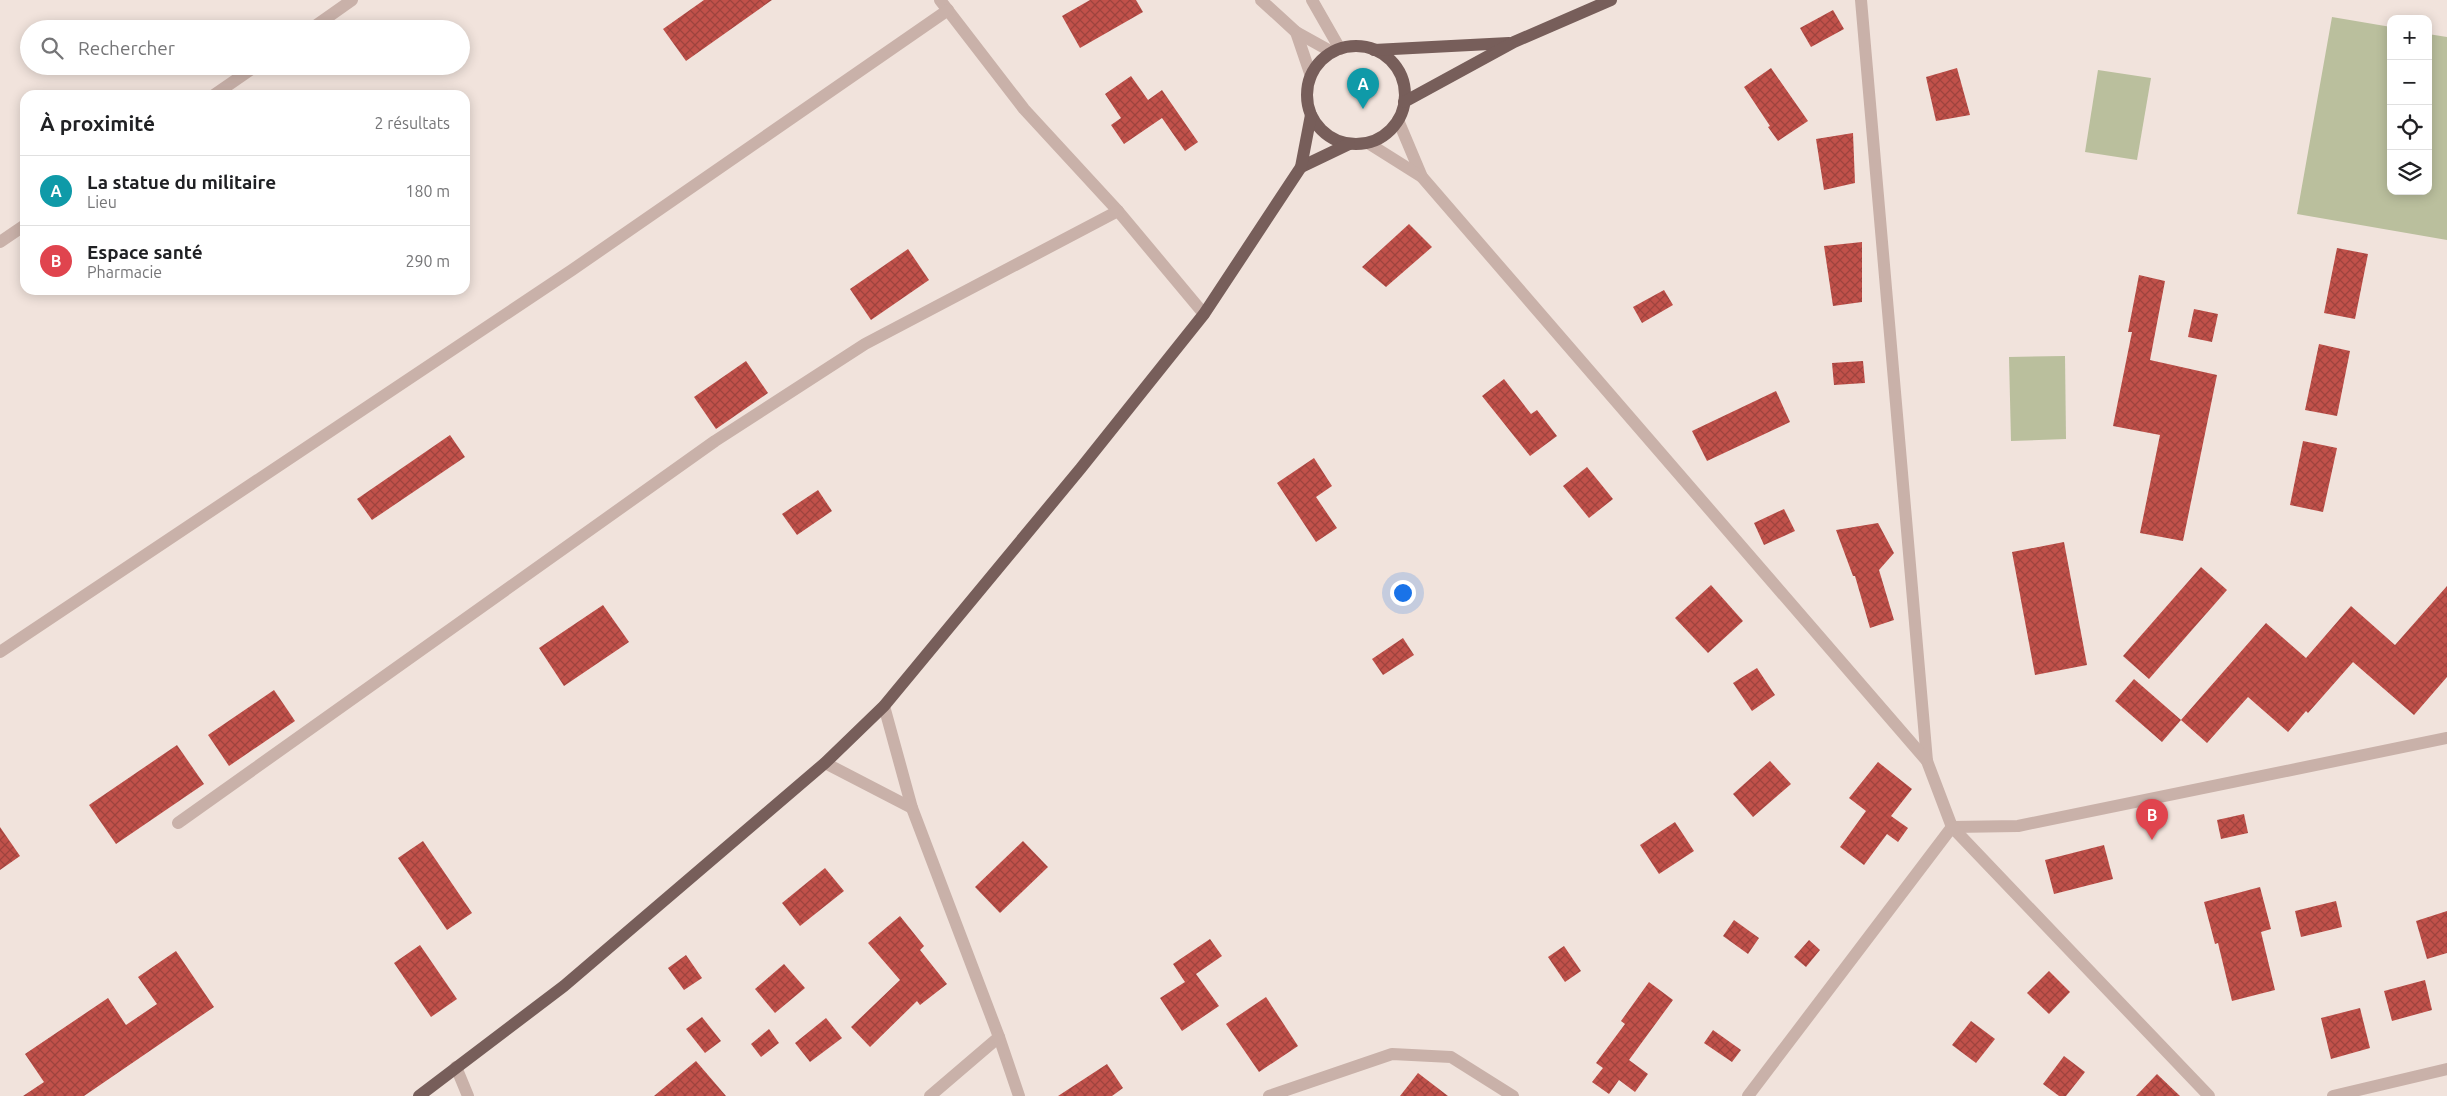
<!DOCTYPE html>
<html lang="fr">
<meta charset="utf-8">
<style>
:root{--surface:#fff;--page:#f6f6f6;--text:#202124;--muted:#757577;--line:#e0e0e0;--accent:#20564f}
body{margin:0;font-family:Ubuntu,sans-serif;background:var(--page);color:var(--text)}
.controls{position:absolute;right:15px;top:15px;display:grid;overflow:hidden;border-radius:10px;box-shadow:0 2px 12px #0003}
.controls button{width:45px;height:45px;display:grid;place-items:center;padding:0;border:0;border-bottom:1px solid var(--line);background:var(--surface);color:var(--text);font:25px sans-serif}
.you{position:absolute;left:1402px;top:592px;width:18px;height:18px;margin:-12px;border:4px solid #fff;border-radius:50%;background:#1a73e8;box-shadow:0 0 0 8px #1a73e833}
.badge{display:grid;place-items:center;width:32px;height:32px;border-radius:50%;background:var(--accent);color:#fff;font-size:16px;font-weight:700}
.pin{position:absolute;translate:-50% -41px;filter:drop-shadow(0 1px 2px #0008)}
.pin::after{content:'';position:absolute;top:26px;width:18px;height:15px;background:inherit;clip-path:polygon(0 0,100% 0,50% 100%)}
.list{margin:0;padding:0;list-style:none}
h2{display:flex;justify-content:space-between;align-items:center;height:65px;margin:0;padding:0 20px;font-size:21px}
h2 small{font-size:16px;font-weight:400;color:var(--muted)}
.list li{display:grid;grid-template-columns:32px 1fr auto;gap:15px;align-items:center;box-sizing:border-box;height:70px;padding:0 20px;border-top:1px solid var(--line)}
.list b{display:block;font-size:19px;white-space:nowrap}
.list p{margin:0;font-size:16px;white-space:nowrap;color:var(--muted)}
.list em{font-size:16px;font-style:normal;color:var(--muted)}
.icon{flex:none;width:28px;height:28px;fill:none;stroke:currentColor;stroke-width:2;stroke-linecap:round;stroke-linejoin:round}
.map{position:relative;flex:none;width:2447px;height:1096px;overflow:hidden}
.search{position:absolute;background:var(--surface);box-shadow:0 2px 12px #0003;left:20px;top:20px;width:450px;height:55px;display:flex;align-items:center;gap:12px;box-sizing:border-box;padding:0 18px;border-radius:28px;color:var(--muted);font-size:19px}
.panel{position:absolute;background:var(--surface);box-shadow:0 2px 12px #0003;left:20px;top:90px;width:450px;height:205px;border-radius:15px}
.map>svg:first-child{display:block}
.garden{fill:#babf9d}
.building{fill:url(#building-cross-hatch)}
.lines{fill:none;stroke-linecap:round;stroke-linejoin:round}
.minor{stroke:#c9b1a9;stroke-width:12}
.major{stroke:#775e5a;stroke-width:12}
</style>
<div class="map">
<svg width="2447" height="1096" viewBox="0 0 2447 1096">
<defs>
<pattern id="building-cross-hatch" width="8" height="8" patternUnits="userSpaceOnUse" patternTransform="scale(1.25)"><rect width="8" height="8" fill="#c1514a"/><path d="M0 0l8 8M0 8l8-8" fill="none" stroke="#9e433e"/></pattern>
</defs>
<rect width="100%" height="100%" fill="#f1e3dc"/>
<g class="garden">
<polygon points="2332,17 2391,27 2391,191 2428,191 2428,34 2447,37 2447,240 2297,214"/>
<polygon points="2098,70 2151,78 2137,160 2085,152"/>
<polygon points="2065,356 2066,439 2011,441 2009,357"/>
</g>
<g class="building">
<polygon points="704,0 772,0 686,61 663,29"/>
<polygon points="1090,0 1136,0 1143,12 1080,48 1062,16"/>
<polygon points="1833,10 1844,29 1811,47 1800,28"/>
<polygon points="1771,68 1808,121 1778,141 1768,127 1770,126 1744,87"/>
<polygon points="1957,68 1970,115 1936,121 1926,77"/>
<polygon points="1131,76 1148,100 1162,90 1198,142 1185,151 1162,118 1124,144 1111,125 1121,118 1105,94"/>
<polygon points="1853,133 1855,183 1824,190 1816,139"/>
<polygon points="1409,224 1432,247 1386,287 1362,267"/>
<polygon points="1862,242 1862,302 1833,306 1824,246"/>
<polygon points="2337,248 2368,254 2355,319 2324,313"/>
<polygon points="908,249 929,280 871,320 850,289"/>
<polygon points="2139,275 2165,281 2150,360 2217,375 2183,541 2140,533 2160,435 2113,426 2132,332 2128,332"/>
<polygon points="1664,290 1673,305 1642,323 1633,307"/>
<polygon points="2194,309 2218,314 2212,342 2188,337"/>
<polygon points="2319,344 2350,351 2337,416 2305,410"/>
<polygon points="746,361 768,393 716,429 694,397"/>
<polygon points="1863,361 1865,383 1834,385 1832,363"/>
<polygon points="1504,379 1531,414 1537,410 1557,436 1530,456 1482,396"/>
<polygon points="1776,391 1790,422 1707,461 1692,431"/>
<polygon points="450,435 465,457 372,520 357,499"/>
<polygon points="2303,441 2337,448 2323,512 2290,505"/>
<polygon points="1314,458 1332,486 1316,497 1337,528 1316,542 1277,483"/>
<polygon points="1587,467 1613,499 1589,518 1563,486"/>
<polygon points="818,490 832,511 797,535 782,514"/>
<polygon points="1784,509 1795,531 1764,545 1754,523"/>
<polygon points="1878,523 1894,553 1879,570 1894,620 1870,628 1855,576 1853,576 1836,530"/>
<polygon points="2064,542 2087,665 2035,675 2012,552"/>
<polygon points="2201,567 2227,590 2149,679 2123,656"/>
<polygon points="1711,585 1743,621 1708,653 1675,618"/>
<polygon points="2447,586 2447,677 2414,715 2353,662 2308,713 2306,711 2288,732 2248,697 2207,743 2181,720 2266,623 2306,658 2351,606 2395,645"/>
<polygon points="603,605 629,642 564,686 539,648"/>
<polygon points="1403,638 1414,655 1383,675 1372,659"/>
<polygon points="1757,668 1775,695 1752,711 1733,683"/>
<polygon points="2134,679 2181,720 2162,742 2115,701"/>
<polygon points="274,690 295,721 229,766 208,735"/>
<polygon points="177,745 204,784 116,844 89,805"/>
<polygon points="1770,761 1791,784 1753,817 1733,794"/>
<polygon points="1878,762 1912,789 1891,816 1908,828 1898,842 1887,834 1864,865 1840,847 1866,811 1849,798"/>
<polygon points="2244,814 2248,833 2221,839 2217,820"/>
<polygon points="1675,822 1694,851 1659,874 1640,845"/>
<polygon points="0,827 20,856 0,870"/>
<polygon points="423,841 472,913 447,930 398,858"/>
<polygon points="1023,841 1048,867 1000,913 975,887"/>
<polygon points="2104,845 2113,879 2054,894 2045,860"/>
<polygon points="825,868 844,891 800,926 782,903"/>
<polygon points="2260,887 2271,929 2261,932 2275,990 2232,1001 2218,943 2215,944 2204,902"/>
<polygon points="2336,901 2342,927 2301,937 2295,911"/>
<polygon points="2447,911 2447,953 2427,959 2416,921"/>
<polygon points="900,916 924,946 920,950 947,984 920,1005 917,1001 870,1047 851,1027 900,980 868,943"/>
<polygon points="1734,920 1759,938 1748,954 1723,936"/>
<polygon points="1210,939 1222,956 1196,974 1219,1006 1182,1031 1160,998 1185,982 1173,964"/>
<polygon points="1809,940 1820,950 1806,967 1794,957"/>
<polygon points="420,945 457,999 431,1017 394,963"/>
<polygon points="1564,946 1581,971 1565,982 1548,957"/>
<polygon points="176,951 214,1007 84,1096 23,1096 44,1082 25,1054 108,998 126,1025 157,1004 138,977"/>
<polygon points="686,955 702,978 684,990 668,968"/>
<polygon points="784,964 805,988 775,1013 755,989"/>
<polygon points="2049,971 2070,992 2049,1014 2027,993"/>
<polygon points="2425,980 2432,1010 2392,1021 2384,991"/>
<polygon points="1649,982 1673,1000 1629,1060 1648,1074 1635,1092 1619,1080 1609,1094 1592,1082 1603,1068 1596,1063 1625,1024 1621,1021"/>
<polygon points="1266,997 1298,1046 1259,1072 1226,1024"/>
<polygon points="2360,1008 2370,1048 2331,1059 2321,1018"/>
<polygon points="702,1017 721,1041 705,1053 686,1029"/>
<polygon points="826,1018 842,1038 810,1062 795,1043"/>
<polygon points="1971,1021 1995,1039 1976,1063 1952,1045"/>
<polygon points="769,1029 779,1043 761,1057 751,1044"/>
<polygon points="1713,1030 1741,1050 1732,1062 1704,1043"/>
<polygon points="2064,1056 2085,1072 2066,1096 2059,1096 2043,1084"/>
<polygon points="696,1061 726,1096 654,1096"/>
<polygon points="1107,1064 1123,1088 1112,1096 1058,1096"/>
<polygon points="1418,1073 1448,1096 1400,1096"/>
<polygon points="2157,1074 2180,1096 2136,1096"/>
</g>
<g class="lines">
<g class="minor">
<polyline points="940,0 1024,109 1118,211 1204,314"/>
<polyline points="1261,0 1296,32 1332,52"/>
<polyline points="1312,0 1340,49"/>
<polyline points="1861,0 1927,761"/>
<polyline points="311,29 352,0"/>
<polyline points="1296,32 1311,76"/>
<polyline points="214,95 256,66"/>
<polyline points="1398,120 1422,177"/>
<polyline points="1368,143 1422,177 1927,761 1952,827 2018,826 2447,738"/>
<polyline points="0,242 25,225"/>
<polyline points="0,652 572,270 948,10"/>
<polyline points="884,706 912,808 999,1037 930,1096"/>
<polyline points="825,763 912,808"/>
<polyline points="178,823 715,441 865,344 1118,211"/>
<polyline points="999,1037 1019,1096"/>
<polyline points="456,1067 468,1096"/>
<polyline points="1269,1096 1392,1054 1451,1057 1513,1096"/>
<polyline points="1748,1096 1952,827 2209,1096"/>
<polyline points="2333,1096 2447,1069"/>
</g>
<g class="major">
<circle cx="1356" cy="95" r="49"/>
<polyline points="1374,50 1509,43"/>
<polyline points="1404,102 1514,42 1611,0"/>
<polyline points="1301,167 1349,144"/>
<polyline points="419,1096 564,986 825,763 884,706 1081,468 1204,314 1301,167 1311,115"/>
</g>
</g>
</svg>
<div class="controls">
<button>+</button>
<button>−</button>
<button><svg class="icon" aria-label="locate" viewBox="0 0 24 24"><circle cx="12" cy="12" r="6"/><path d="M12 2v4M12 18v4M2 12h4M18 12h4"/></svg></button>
<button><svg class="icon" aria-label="layers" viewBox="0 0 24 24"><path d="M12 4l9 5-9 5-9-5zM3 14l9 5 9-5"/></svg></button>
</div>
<div class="you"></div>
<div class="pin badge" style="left:1363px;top:109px;background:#0f9aa8">A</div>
<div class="pin badge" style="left:2152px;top:840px;background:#e0444e">B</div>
<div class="search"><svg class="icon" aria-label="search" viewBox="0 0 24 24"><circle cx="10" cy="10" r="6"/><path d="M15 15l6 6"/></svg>Rechercher</div>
<section class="panel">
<h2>À proximité<small>2 résultats</small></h2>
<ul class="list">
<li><span class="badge" style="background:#0f9aa8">A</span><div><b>La statue du militaire</b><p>Lieu</p></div><em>180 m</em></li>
<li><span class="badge" style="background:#e0444e">B</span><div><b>Espace santé</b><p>Pharmacie</p></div><em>290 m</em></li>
</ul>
</section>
</div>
